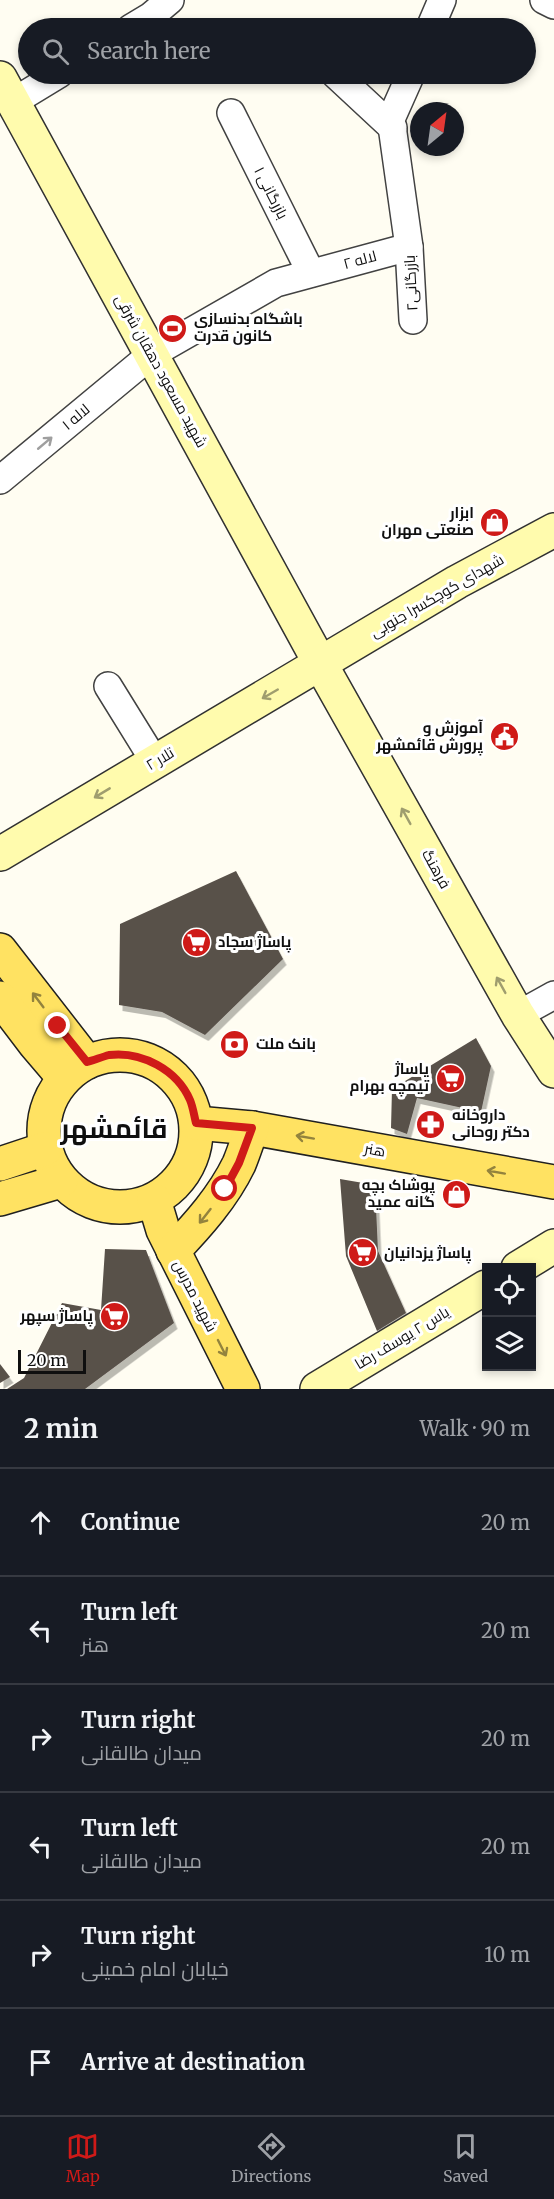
<!DOCTYPE html>
<meta charset="utf-8">
<style>
:root{--surface:#171b24;--page:#20242c;--text:#f1f3f6;--muted:#9ea1a6;--line:#363941;--accent:#cf1a18}
body{margin:0;font-family:Merriweather,Cairo,serif;background:var(--page);color:var(--text)}
.controls{position:absolute;right:18px;bottom:18px;display:grid;overflow:hidden;border-radius:0px;box-shadow:0 3px 9px #0003}
.controls button{width:54px;height:54px;display:grid;place-items:center;padding:0;border:0;border-bottom:2px solid var(--line);background:var(--surface);color:var(--text);font:30px sans-serif}
.compass{position:absolute;left:410px;top:102px;width:54px;height:54px;border-radius:50%;background:var(--surface);box-shadow:0 3px 9px #0003;rotate:29deg}
.scale{position:absolute;left:18px;bottom:15px;width:68px;box-sizing:border-box;padding-left:6px;border:3px solid #0f0f0f;border-top:0;font-size:16px;line-height:21px;white-space:nowrap;color:#0f0f0f;-webkit-text-stroke:4px #fff;paint-order:stroke}
.stop{position:absolute;width:18px;height:18px;margin:-14px;border:4px solid #cf1a18;border-radius:50%;background:#fff}
.stop.end{background:#cf1a18;border-color:#fff;box-shadow:0 2px 6px #0008}
.list{margin:0;padding:0;list-style:none}
h2{display:flex;justify-content:space-between;align-items:center;height:78px;margin:0;padding:0 24px;font-size:26px}
h2 small{font-size:20px;font-weight:400;color:var(--muted)}
.list li{display:grid;grid-template-columns:39px 1fr auto;gap:18px;align-items:center;box-sizing:border-box;height:108px;padding:0 24px;border-top:2px solid var(--line)}
.list b{display:block;font-size:22px;white-space:nowrap}
.list p{margin:0;font-size:20px;white-space:nowrap;color:var(--muted)}
.list em{font-size:20px;font-style:normal;color:var(--muted)}
.icon{flex:none;width:33px;height:33px;fill:none;stroke:currentColor;stroke-width:2;stroke-linecap:round;stroke-linejoin:round}
.map{position:relative;flex:none;width:554px;height:1389px;overflow:hidden}
.search{position:absolute;background:var(--surface);box-shadow:0 3px 9px #0003;left:18px;right:18px;top:18px;height:66px;display:flex;align-items:center;gap:15px;box-sizing:border-box;padding:0 21px;border-radius:33px;color:var(--muted);font-size:22px}
.sheet{height:726px;background:var(--surface)}
nav{display:flex;justify-content:space-around;align-items:center;box-sizing:border-box;height:84px;border-top:2px solid var(--line);background:var(--surface);font-size:16px;color:var(--muted)}
nav a{display:grid;justify-items:center;gap:3px}
nav .on{color:var(--accent)}
.map>svg:first-child{display:block}
.building{fill:#59514a;filter:url(#shadow)}
.lines{fill:none;stroke-linecap:round;stroke-linejoin:round}
.street-casing{stroke:#424242;stroke-width:30}
.secondary-casing{stroke:#313131;stroke-width:36}
.primary-casing{stroke:#202020;stroke-width:36}
.street{stroke:#fff;stroke-width:27}
.secondary{stroke:#fffbad;stroke-width:33}
.primary{stroke:#ffe262;stroke-width:33}
.oneway{stroke:#9f9f9f}
.oneway2{stroke:#9f9d6e}
.oneway3{stroke:#93833d}
.route{stroke:#cf1a18;stroke-width:8}
.labels{text-anchor:middle;stroke-width:6;stroke-linejoin:round;paint-order:stroke}
.street-label{font-size:15px;fill:#0f0f0f;stroke:#fff}
.poi-label{font-size:15px;font-weight:bold;fill:#0f0f0f;stroke:#fff;text-anchor:start}
.town-label{font-size:27px;font-weight:bold;fill:#0f0f0f;stroke:#fff}
</style>
<div class="map">
<svg width="554" height="1389" viewBox="0 0 554 1389">
<defs>
<filter id="shadow"><feDropShadow dx="3.5" dy="6" stdDeviation="0" flood-color="#0004"/></filter>
</defs>
<rect width="100%" height="100%" fill="#fffdf2"/>
<g class="building">
<polygon points="236,871 283,959 205,1035 162,1012 119,1005 120,924"/>
<polygon points="476,1038 491,1066 481,1112 417,1098 407,1134 391,1128 392,1089"/>
<polygon points="340,1179 375,1185 378,1251 406,1313 377,1331 346,1256"/>
<polygon points="105,1249 146,1250 174,1323 85,1389 7,1389 24,1378 62,1303 101,1310"/>
<polygon points="0,1364 10,1377 0,1383"/>
</g>
<g class="lines">
<defs>
<g id="street">
<polyline points="544,0 554,5"/>
<polyline points="131,28 151,16 170,0"/>
<polyline points="430,28 442,0"/>
<polyline points="335,74 393,128"/>
<polyline points="411,74 391,119 409,247 413,320"/>
<polyline points="13,102 59,74"/>
<polyline points="231,113 311,273"/>
<polyline points="0,480 152,354 276,283 409,247"/>
<polyline points="108,686 155,762"/>
<polyline points="518,1015 554,995"/>
</g>
<g id="secondary">
<polyline points="0,78 321,665 518,1015 554,1071"/>
<polyline points="0,854 457,582 554,530"/>
<polyline points="518,1268 554,1246"/>
<polyline points="317,1389 486,1287"/>
</g>
<g id="primary">
<polyline points="0,950 87,1062"/>
<polyline points="0,998 35,1044 64,1078"/>
<circle cx="120" cy="1131" r="76"/>
<polyline points="196,1123 252,1128 554,1182"/>
<polyline points="0,1164 45,1149"/>
<polyline points="0,1199 61,1181"/>
<polyline points="154,1200 163,1230 243,1389"/>
<path d="M173,1251C198,1225 223,1197 239,1164C244,1152 248,1139 252,1128"/>
</g>
</defs>
<use href="#street" class="street-casing"/>
<use href="#secondary" class="secondary-casing"/>
<use href="#primary" class="primary-casing"/>
<use href="#street" class="street"/>
<use href="#secondary" class="secondary"/>
<use href="#primary" class="primary"/>
</g>
<defs><path id="oneway-shaft" d="M-6 0H5M1.5-3L5.5 0L1.5 3" fill="none" stroke-width="1.6" stroke-linecap="round" stroke-linejoin="round" transform="scale(1.5)"/></defs>
<use class="oneway" href="#oneway-shaft" transform="translate(45 443) rotate(-40)"/>
<g class="oneway2">
<use href="#oneway-shaft" transform="translate(270 694) rotate(150)"/>
<use href="#oneway-shaft" transform="translate(102 793) rotate(149)"/>
<use href="#oneway-shaft" transform="translate(406 816) rotate(-119)"/>
<use href="#oneway-shaft" transform="translate(501 985) rotate(-119)"/>
</g>
<g class="oneway3">
<use href="#oneway-shaft" transform="translate(38 1000) rotate(-127)"/>
<use href="#oneway-shaft" transform="translate(305 1137) rotate(-170)"/>
<use href="#oneway-shaft" transform="translate(496 1172) rotate(-170)"/>
<use href="#oneway-shaft" transform="translate(205 1216) rotate(128)"/>
<use href="#oneway-shaft" transform="translate(222 1348) rotate(63)"/>
</g>
<g class="lines">
<path class="route" d="M58,1026L87,1062C94,1060 102,1057 109,1055C142,1051 177,1070 190,1100C193,1107 194,1115 196,1123L252,1128L239,1163L225,1189"/>
</g>
<defs>
<symbol id="stadium-disc" viewBox="-11 -11 22 22"><circle r="9.5" fill="#cf1a18" stroke="#fff"/><path d="M0-5a6.5 5 0 1 0 0 10a6.5 5 0 1 0 0-10ZM-3.5-1.8h7v3.6h-7Z" fill="#fff"/></symbol>
<symbol id="shop-disc" viewBox="-11 -11 22 22"><circle r="9.5" fill="#cf1a18" stroke="#fff"/><path d="M-5-2.5h2.3a2.7 3.5 0 0 1 5.4 0H5L5.5 6h-11ZM-1.5-2.5h3a1.5 2.3 0 0 0-3 0Z" fill="#fff"/></symbol>
<symbol id="civic-disc" viewBox="-11 -11 22 22"><circle r="9.5" fill="#cf1a18" stroke="#fff"/><path d="M-.6-6.5H3V-4.5H.6V-3L4-1V1h2V6H-6V1h2V-1L-.6-3ZM-1.2 2.5V6h2.4V2.5Z" fill="#fff"/></symbol>
<symbol id="supermarket-disc" viewBox="-11 -11 22 22"><circle r="9.5" fill="#cf1a18" stroke="#fff"/><path d="M-6-5.5h2.5l.6 2H6L4.5 2H-2.5L-4.4-4H-6ZM-1.5 3.2a1.3 1.3 0 1 0 .1 0ZM3 3.2a1.3 1.3 0 1 0 .1 0Z" fill="#fff"/></symbol>
<symbol id="bank-disc" viewBox="-11 -11 22 22"><circle r="9.5" fill="#cf1a18" stroke="#fff"/><path d="M-6-4H6V4H-6ZM0-2.3a2.3 2.3 0 1 0 0 4.6a2.3 2.3 0 1 0 0-4.6Z" fill="#fff"/></symbol>
<symbol id="pharmacy-disc" viewBox="-11 -11 22 22"><circle r="9.5" fill="#cf1a18" stroke="#fff"/><path d="M-2-6h4v4h4v4h-4v4h-4v-4h-4v-4h4Z" fill="#fff"/></symbol>
</defs>
<g fill-rule="evenodd">
<use href="#stadium-disc" x="156" y="312" width="33" height="33"/>
<use href="#shop-disc" x="478" y="506" width="33" height="33"/>
<use href="#civic-disc" x="488" y="720" width="33" height="33"/>
<use href="#supermarket-disc" x="180" y="926" width="33" height="33"/>
<use href="#bank-disc" x="218" y="1028" width="33" height="33"/>
<use href="#supermarket-disc" x="434" y="1062" width="33" height="33"/>
<use href="#pharmacy-disc" x="414" y="1108" width="33" height="33"/>
<use href="#shop-disc" x="440" y="1178" width="33" height="33"/>
<use href="#supermarket-disc" x="346" y="1236" width="33" height="33"/>
<use href="#supermarket-disc" x="98" y="1300" width="33" height="33"/>
</g>
<g class="labels">
<g class="street-label">
<text transform="translate(271 193) rotate(63)" y="5">بازرگانی ۱</text>
<text transform="translate(360 260) rotate(-15)" y="5">لاله ۲</text>
<text transform="translate(411 283) rotate(-93)" y="5">بازرگانی۲</text>
<text transform="translate(161 371) rotate(61)" y="5">شهید مسعود دهقان شرقی</text>
<text transform="translate(76 417) rotate(-40)" y="5">لاله ۱</text>
<text transform="translate(437 596) rotate(-30)" y="5">شهدای کوچکسرا جنوبی</text>
<text transform="translate(160 759) rotate(-31)" y="5">تلار ۲</text>
<text transform="translate(436 869) rotate(61)" y="5">فرهنگ</text>
<text transform="translate(375 1150) rotate(10)" y="5">هنر</text>
<text transform="translate(195 1296) rotate(63)" y="5">شهید مدرس</text>
<text transform="translate(402 1338) rotate(-31)" y="5">یاس ۲ یوسف رضا</text>
</g>
<g class="poi-label">
<text x="194" y="324">باشگاه بدنسازی<tspan x="194" dy="17">کانون قدرت</tspan></text>
<text x="474" y="518" text-anchor="end">ابزار<tspan x="474" dy="17">صنعتی مهران</tspan></text>
<text x="483" y="733" text-anchor="end">آموزش و<tspan x="483" dy="17">پرورش قائمشهر</tspan></text>
<text x="218" y="947">پاساژ سجاد</text>
<text x="256" y="1049">بانک ملت</text>
<text x="429" y="1074" text-anchor="end">پاساژ<tspan x="429" dy="17">تیمچه بهرام</tspan></text>
<text x="452" y="1120">داروخانه<tspan x="452" dy="17">دکتر روحانی</tspan></text>
<text x="435" y="1190" text-anchor="end">پوشاک بچه<tspan x="435" dy="17">گانه عمید</tspan></text>
<text x="384" y="1258">پاساژ یزدانیان</text>
<text x="93" y="1321" text-anchor="end">پاساژ سپهر</text>
</g>
<g class="town-label">
<text x="114" y="1138">قائمشهر</text>
</g>
</g>
</svg>
<div class="controls">
<button><svg class="icon" aria-label="locate" viewBox="0 0 24 24"><circle cx="12" cy="12" r="6"/><path d="M12 2v4M12 18v4M2 12h4M18 12h4"/></svg></button>
<button><svg class="icon" aria-label="layers" viewBox="0 0 24 24"><path d="M12 4l9 5-9 5-9-5zM3 14l9 5 9-5"/></svg></button>
</div>
<svg class="compass" viewBox="-18 -18 36 36"><path d="M0-13l5 13h-10z" fill="#e53935"/><path d="M0 13l5-13h-10z" fill="#9ea1a6"/></svg>
<div class="scale">20 m</div>
<div class="stop" style="left:225px;top:1189px"></div>
<div class="stop end" style="left:58px;top:1026px"></div>
<div class="search"><svg class="icon" aria-label="search" viewBox="0 0 24 24"><circle cx="10" cy="10" r="6"/><path d="M15 15l6 6"/></svg>Search here</div>
</div>
<section class="sheet">
<h2>2 min<small>Walk · 90 m</small></h2>
<ul class="list">
<li><svg class="icon" aria-label="ahead" viewBox="0 0 24 24"><path d="M12 20V5M6 11l6-6 6 6"/></svg><div><b>Continue</b></div><em>20 m</em></li>
<li><svg class="icon" aria-label="left" viewBox="0 0 24 24"><path d="M17 20v-9H6M10 6l-5 5 5 5"/></svg><div><b>Turn left</b><p>هنر</p></div><em>20 m</em></li>
<li><svg class="icon" aria-label="right" viewBox="0 0 24 24"><path d="M7 20v-9h11M14 6l5 5-5 5"/></svg><div><b>Turn right</b><p>میدان طالقانی</p></div><em>20 m</em></li>
<li><svg class="icon" aria-label="left" viewBox="0 0 24 24"><path d="M17 20v-9H6M10 6l-5 5 5 5"/></svg><div><b>Turn left</b><p>میدان طالقانی</p></div><em>20 m</em></li>
<li><svg class="icon" aria-label="right" viewBox="0 0 24 24"><path d="M7 20v-9h11M14 6l5 5-5 5"/></svg><div><b>Turn right</b><p>خیابان امام خمینی</p></div><em>10 m</em></li>
<li><svg class="icon" aria-label="arrive" viewBox="0 0 24 24"><path d="M6 21V4h12l-3 4 3 4H6"/></svg><div><b>Arrive at destination</b></div></li>
</ul>
</section>
<nav>
<a class="on"><svg class="icon" aria-label="map" viewBox="0 0 24 24"><path d="M3 6l6-2 6 2 6-2v14l-6 2-6-2-6 2zM9 4v14M15 6v14"/></svg>Map</a>
<a><svg class="icon" aria-label="directions" viewBox="0 0 24 24"><path d="M12 3l9 9-9 9-9-9zM9 14v-3h6M13 9l2 2-2 2"/></svg>Directions</a>
<a><svg class="icon" aria-label="saved" viewBox="0 0 24 24"><path d="M7 4h10v16l-5-4-5 4z"/></svg>Saved</a>
</nav>
